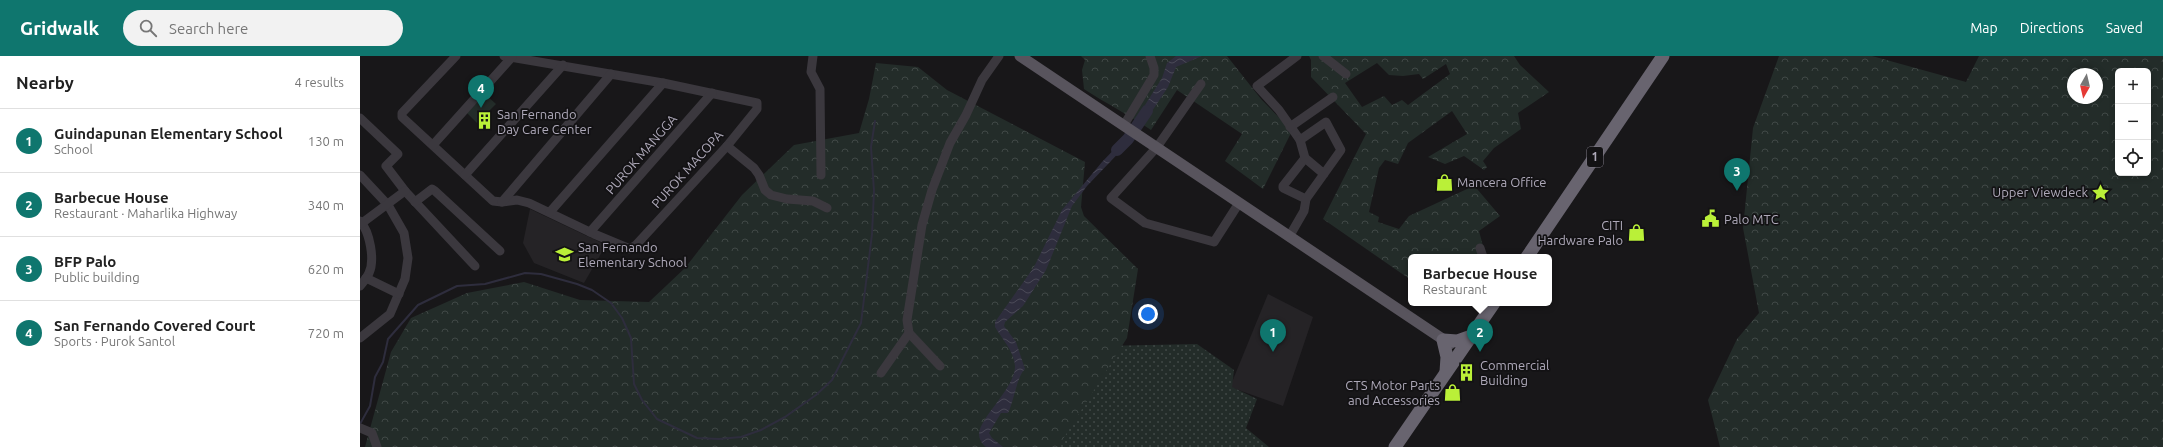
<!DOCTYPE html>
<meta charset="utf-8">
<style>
:root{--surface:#fff;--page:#f2f2f2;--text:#222;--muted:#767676;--line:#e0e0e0;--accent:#0f766e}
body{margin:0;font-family:Ubuntu,sans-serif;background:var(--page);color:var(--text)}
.controls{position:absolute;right:12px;top:12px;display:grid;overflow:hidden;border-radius:6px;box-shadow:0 2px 6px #0003}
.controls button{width:36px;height:36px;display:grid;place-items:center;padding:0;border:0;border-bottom:1px solid var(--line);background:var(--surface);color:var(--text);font:20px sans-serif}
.compass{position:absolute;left:1707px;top:12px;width:36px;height:36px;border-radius:50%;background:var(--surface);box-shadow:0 2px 6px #0003;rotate:188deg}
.you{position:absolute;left:788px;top:258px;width:14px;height:14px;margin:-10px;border:3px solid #fff;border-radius:50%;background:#1a73e8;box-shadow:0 0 0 6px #1a73e833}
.badge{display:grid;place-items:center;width:26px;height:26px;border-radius:50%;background:var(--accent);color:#fff;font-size:13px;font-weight:700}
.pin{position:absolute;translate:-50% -33px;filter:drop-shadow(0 1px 2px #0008)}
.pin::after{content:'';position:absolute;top:21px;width:14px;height:12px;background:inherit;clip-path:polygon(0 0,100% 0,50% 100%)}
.popup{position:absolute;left:1048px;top:198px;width:144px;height:52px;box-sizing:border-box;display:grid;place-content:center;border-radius:6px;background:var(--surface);filter:drop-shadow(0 1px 3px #0005);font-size:13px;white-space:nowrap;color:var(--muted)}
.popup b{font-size:15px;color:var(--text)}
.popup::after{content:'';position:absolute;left:50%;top:100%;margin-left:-8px;border:8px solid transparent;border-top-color:var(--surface)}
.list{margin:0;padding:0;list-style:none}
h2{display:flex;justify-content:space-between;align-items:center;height:52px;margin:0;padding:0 16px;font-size:17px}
h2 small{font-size:13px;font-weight:400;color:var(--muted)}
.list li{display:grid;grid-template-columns:26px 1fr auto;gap:12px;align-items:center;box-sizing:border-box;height:64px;padding:0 16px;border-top:1px solid var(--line)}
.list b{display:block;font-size:15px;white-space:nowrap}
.list p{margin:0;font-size:13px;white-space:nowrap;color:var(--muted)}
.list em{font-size:13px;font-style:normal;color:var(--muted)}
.icon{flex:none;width:22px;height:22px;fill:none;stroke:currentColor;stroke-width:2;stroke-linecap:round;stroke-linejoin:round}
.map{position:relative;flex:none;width:1803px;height:391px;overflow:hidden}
header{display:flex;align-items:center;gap:24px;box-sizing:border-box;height:56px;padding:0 20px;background:var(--accent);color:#fff}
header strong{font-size:19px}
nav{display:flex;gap:22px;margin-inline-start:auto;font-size:14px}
.search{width:280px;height:36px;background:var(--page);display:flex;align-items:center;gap:10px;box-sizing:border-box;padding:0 14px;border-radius:22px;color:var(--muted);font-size:15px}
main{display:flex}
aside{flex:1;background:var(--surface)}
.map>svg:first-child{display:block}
.built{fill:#252326}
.green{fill:url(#green-dots)}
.forest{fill:url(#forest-crowns);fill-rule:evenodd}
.pitch{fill:#232c29}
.water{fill:url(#water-waves)}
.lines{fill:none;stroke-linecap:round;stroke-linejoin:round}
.stream{stroke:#2e2d3d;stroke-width:2}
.river{stroke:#2e2d3d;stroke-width:12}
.minor{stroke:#3b383e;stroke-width:9}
.major{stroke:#58545d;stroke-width:11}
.highway{stroke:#68646f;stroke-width:13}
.labels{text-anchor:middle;stroke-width:3.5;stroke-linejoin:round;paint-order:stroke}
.shield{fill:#131214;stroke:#807c88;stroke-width:1}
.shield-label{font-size:12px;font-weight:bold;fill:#aea9b9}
.poi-label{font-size:13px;fill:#aea9b9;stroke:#131214;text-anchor:start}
.street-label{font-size:13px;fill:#aea9b9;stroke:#131214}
</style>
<header>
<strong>Gridwalk</strong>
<div class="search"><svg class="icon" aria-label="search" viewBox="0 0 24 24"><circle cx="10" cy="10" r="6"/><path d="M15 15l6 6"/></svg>Search here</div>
<nav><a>Map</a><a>Directions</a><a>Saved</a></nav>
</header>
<main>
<aside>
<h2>Nearby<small>4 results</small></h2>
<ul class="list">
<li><span class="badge">1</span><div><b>Guindapunan Elementary School</b><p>School</p></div><em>130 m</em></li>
<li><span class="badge">2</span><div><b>Barbecue House</b><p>Restaurant · Maharlika Highway</p></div><em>340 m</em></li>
<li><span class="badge">3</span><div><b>BFP Palo</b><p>Public building</p></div><em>620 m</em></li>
<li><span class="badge">4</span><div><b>San Fernando Covered Court</b><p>Sports · Purok Santol</p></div><em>720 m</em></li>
</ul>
</aside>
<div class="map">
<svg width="1803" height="391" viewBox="0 0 1803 391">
<defs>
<pattern id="green-dots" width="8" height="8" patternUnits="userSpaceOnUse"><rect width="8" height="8" fill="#232c29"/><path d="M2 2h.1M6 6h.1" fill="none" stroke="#404846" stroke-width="1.8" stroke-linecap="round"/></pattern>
<pattern id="forest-crowns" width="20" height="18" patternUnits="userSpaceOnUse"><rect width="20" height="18" fill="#232c29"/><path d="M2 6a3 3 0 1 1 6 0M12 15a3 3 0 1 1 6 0" fill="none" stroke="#404846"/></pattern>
<pattern id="water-waves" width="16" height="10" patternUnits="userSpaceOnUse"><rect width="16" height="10" fill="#2e2d3d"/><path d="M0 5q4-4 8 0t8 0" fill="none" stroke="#4a4957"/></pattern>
</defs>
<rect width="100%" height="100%" fill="#181719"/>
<g class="built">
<polygon points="170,153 246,189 224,227 174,207 163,187"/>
<polygon points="908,238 953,261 923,350 870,331"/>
</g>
<polygon class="green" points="837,288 874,314 872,331 897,343 886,372 909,391 680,391 741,290"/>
<g class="forest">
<path d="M721,0H867L901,43L932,75L903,133L865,105L882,78L817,34L791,74C769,59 747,48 724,33L722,14L725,4Z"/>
<path d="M949,0H1154L1160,9L1189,36L1158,57L1161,73L1134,92L1123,105L1127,111L1124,114L1104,100L1085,108L1068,101L1107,78L1092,55L1048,87L1038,108L1025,104L1019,112L1009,156L1019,161L1018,166L1039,173L1049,160L1107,133L1112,127L1140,160L1119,175L1126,201H1051V224L963,163L1006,78L951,21V4ZM1017,7L1029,19L1043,20L1059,18L1063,23L1086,8L1090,18L1048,49L1042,44L1032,49L1024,40L1002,51L985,27Z"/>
<path d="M1419,0H1512L1606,26L1619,0H1803V391H1360L1348,344L1377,283L1399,257L1383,172L1393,72ZM1758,15H1788V117H1758ZM1713,18H1737V42H1713Z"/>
<polygon points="516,7 558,11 587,34 725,106 721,151 724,160 778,213 767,282 698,391 5,391 31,296 51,262 107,237 164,226 220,244 289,246 325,212 382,139 434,89 499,77 509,43"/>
</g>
<polygon class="pitch" points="125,38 136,48 117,67 107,57"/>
<g class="water">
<polygon points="816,0 842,0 816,11 808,31 782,70 775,65 802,22 807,7"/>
<path d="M766,81L771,84L727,130L712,150L686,214L663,250L645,266L644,270L656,286L665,313C657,320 654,345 648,357H641L629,377L632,382L643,391H626C622,388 619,383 619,378C620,361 656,331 655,310C654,295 642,283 635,271V266L674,211L702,154L742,106Z"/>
</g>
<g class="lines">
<polyline class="stream" points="0,368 10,350 15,321 23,306 28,283 58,249 97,230 125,228 165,217 181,218 217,228 232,234 251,247 262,262 271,282 274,328 282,344 297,363 337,382 359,383 381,381 401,374 425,361 456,339 472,324 501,267 512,178 514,135 511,91 515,65"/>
<polyline class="river" points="757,94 768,83 787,55"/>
<g class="minor">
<polyline points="96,0 42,57 42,61 133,145 142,146 157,144 169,147 234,178 270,193 276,189 367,90 397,53 397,47 303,27 144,0"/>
<polyline points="453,0 451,16 460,33 461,119"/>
<polyline points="937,0 897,30 919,54 940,84"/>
<polyline points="963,0 986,18"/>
<polyline points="841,28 797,91 751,142 785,167 854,186 879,147"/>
<polyline points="0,62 38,98 26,110 45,135 115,210"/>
<polyline points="764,69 794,19 794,12 790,0"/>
<polyline points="930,71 973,41"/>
<polyline points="73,89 152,1"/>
<polyline points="367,90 394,112 399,119 405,134 411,139 427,143 453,145 467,152"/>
<polyline points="945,102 923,130 923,132 946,143"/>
<polyline points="0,119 28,149 44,177 48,202 45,223 30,258 0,282"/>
<polyline points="105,119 203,9"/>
<polyline points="55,146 72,133 75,135 140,195"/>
<polyline points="142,146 251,18"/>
<polyline points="190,156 303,27"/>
<path d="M0,165C10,176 15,204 9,217C7,222 3,226 0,230"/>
<polyline points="2,167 45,135"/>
<polyline points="230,176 352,37"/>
<polyline points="929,181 944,155 946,143 981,94 966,66 940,84 945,102 964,118"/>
<polyline points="1120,192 1123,201"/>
<polyline points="6,222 39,238"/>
<polyline points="549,277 580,310"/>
<polyline points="521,317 549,277 547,264 562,169 572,134 590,87 606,59 622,24 639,0"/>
<polyline points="0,372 12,377 17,391"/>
</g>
<polyline class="major" points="660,0 1090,288"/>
<g class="highway">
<polyline points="1167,201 1303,0"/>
<polyline points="1086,316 1087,301 1083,284 1097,285 1111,280"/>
<polyline points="1035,391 1134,247"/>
</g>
</g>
<defs>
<symbol id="building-bare" viewBox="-9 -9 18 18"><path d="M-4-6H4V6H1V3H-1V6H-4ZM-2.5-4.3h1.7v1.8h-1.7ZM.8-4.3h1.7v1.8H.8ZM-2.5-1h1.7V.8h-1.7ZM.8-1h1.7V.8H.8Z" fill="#baf038" stroke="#131214" stroke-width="2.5" paint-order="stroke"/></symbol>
<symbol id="shop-bare" viewBox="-9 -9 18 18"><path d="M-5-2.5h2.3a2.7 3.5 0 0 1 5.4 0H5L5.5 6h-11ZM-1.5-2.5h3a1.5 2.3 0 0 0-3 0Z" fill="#baf038" stroke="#131214" stroke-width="2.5" paint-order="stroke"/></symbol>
<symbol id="sight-bare" viewBox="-9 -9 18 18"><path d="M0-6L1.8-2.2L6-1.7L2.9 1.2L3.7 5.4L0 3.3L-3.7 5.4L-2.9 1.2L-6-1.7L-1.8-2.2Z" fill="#baf038" stroke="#131214" stroke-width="2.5" paint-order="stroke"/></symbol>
<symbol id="civic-bare" viewBox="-9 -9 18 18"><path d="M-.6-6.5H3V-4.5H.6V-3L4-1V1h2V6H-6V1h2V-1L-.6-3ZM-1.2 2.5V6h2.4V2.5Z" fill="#baf038" stroke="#131214" stroke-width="2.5" paint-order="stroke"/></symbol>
<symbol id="school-bare" viewBox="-9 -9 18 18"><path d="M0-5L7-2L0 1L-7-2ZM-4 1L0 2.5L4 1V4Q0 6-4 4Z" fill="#baf038" stroke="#131214" stroke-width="2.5" paint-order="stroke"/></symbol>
</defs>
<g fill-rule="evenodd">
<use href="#building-bare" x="112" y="52" width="25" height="25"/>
<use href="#shop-bare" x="1072" y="114" width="25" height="25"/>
<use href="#sight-bare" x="1728" y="124" width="25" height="25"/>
<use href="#civic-bare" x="1338" y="150" width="25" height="25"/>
<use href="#shop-bare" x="1264" y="164" width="25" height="25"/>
<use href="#school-bare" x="192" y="186" width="25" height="25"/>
<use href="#building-bare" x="1094" y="304" width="25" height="25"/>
<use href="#shop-bare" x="1080" y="324" width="25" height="25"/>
</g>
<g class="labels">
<rect class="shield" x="1227" y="91" width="16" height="20" rx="3"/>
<g class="shield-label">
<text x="1235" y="105">1</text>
</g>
<g class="poi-label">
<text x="137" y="63">San Fernando<tspan x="137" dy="15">Day Care Center</tspan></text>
<text x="1097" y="131">Mancera Office</text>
<text x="1728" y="141" text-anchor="end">Upper Viewdeck</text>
<text x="1364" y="168">Palo MTC</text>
<text x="1263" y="174" text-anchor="end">CITI<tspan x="1263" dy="15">Hardware Palo</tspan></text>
<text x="218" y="196">San Fernando<tspan x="218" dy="15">Elementary School</tspan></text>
<text x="1120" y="314">Commercial<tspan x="1120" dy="15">Building</tspan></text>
<text x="1080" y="334" text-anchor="end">CTS Motor Parts<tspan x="1080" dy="15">and Accessories</tspan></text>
</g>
<g class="street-label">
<text transform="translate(281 98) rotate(-49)" y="5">PUROK MANGGA</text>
<text transform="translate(327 113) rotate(-48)" y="5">PUROK MACOPA</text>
</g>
</g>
</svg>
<div class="controls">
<button>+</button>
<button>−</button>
<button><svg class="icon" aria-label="locate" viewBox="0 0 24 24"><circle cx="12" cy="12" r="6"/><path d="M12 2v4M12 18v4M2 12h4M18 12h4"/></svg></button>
</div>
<svg class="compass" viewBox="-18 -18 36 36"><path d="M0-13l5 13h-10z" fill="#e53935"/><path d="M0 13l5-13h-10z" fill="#767676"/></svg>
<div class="you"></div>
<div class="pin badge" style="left:913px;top:296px">1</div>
<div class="pin badge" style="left:1120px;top:296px">2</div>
<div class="popup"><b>Barbecue House</b>Restaurant</div>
<div class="pin badge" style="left:1377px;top:135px">3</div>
<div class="pin badge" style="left:121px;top:52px">4</div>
</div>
</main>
